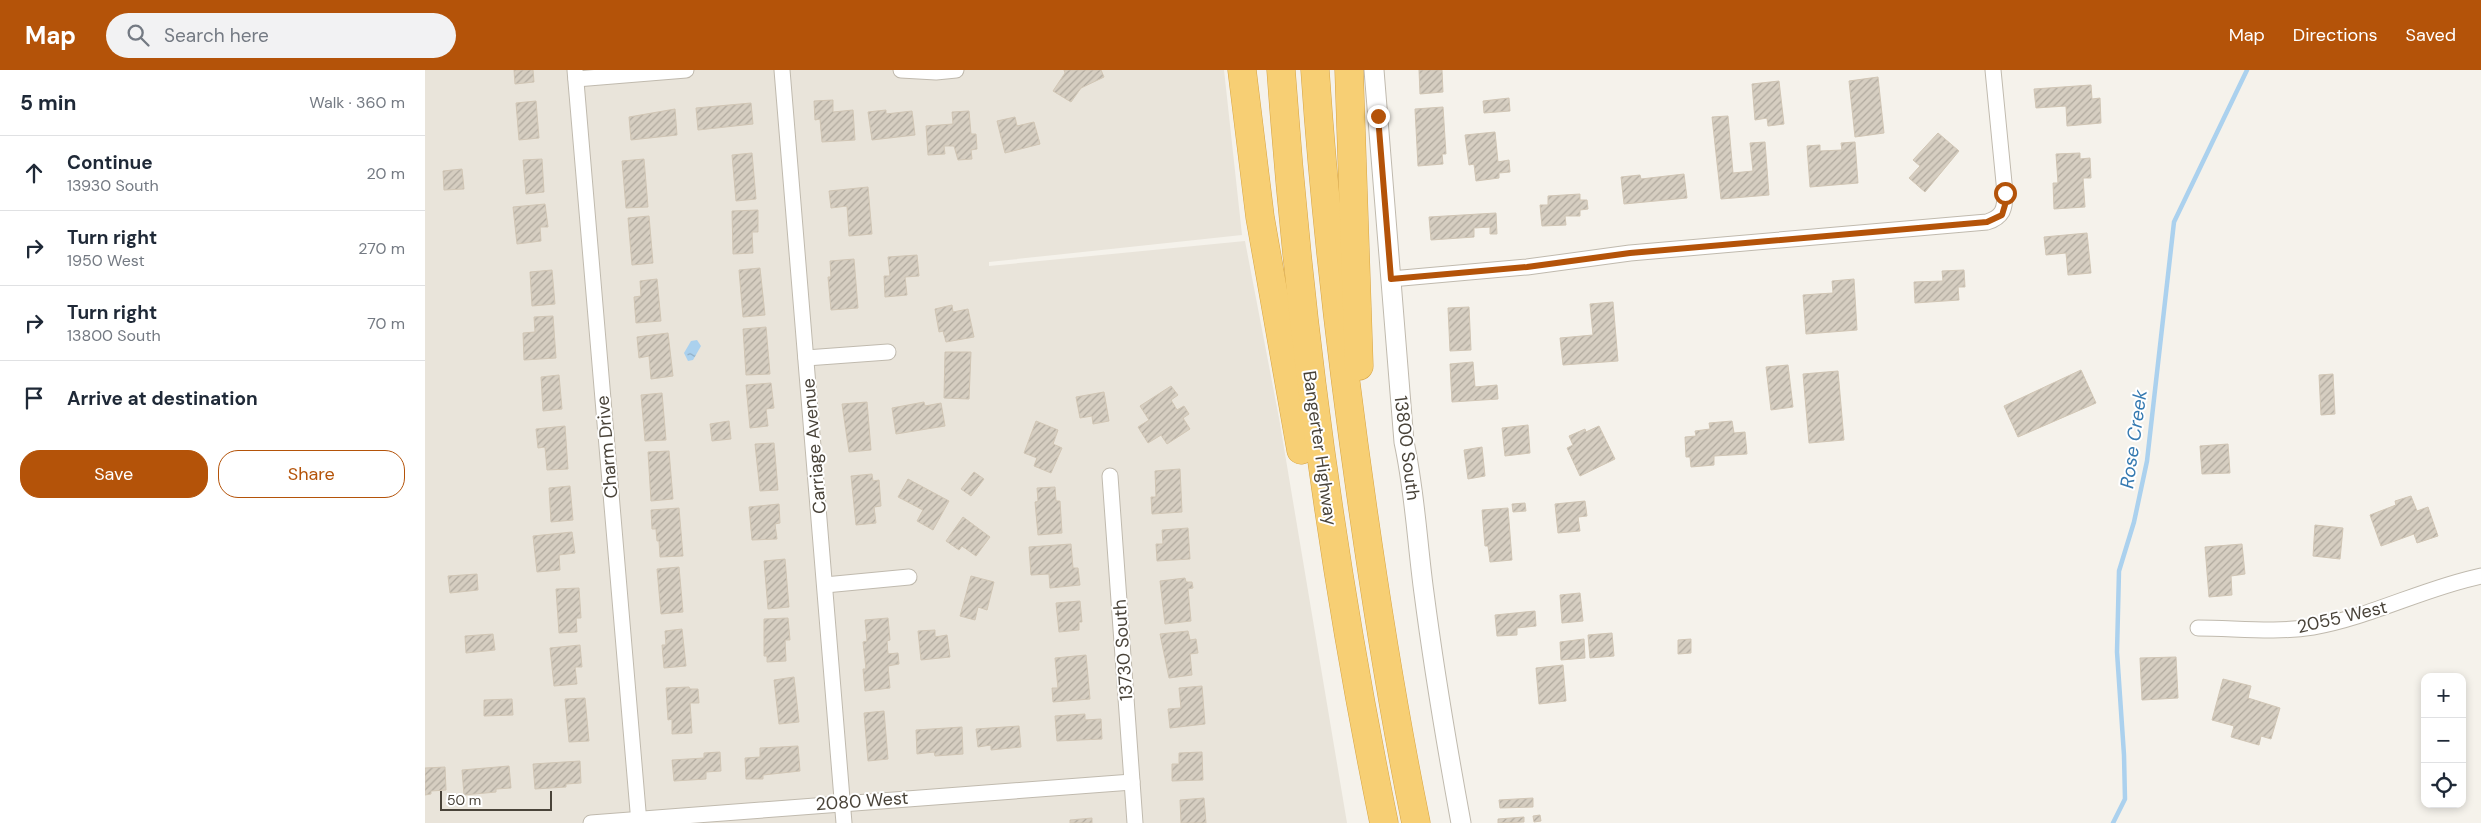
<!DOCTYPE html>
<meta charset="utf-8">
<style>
:root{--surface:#fff;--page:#f2f2f3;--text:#1f2937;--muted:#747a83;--line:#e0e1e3;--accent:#b45309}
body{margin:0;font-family:"DM Sans",sans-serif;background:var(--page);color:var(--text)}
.controls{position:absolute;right:15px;bottom:15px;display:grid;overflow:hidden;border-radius:10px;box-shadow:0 2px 8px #0003}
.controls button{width:45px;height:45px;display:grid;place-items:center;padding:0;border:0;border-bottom:1px solid var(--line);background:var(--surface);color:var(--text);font:25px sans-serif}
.scale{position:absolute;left:15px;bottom:12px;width:112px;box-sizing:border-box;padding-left:5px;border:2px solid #494339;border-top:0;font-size:14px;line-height:18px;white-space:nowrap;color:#494339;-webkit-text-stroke:4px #fff;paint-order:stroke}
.stop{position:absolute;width:15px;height:15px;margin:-11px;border:4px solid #b45309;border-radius:50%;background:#fff}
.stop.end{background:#b45309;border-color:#fff;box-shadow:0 1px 5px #0008}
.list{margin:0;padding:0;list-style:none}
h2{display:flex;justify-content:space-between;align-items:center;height:65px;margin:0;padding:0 20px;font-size:21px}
h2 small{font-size:16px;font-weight:400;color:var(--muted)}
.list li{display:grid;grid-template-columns:32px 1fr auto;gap:15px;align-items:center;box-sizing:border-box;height:75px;padding:0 20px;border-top:1px solid var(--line)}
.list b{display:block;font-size:19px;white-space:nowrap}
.list p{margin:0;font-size:16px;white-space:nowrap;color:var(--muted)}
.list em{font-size:16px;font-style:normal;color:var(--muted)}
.actions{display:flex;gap:10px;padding:15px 20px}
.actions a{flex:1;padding:11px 0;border:1px solid var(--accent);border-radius:20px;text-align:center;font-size:18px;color:var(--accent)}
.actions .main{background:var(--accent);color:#fff}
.icon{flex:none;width:28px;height:28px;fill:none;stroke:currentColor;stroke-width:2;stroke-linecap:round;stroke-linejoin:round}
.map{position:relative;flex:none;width:2056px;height:753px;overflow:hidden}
header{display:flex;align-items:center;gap:30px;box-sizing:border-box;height:70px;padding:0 25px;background:var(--accent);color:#fff}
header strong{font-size:24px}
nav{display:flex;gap:28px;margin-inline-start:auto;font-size:18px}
.search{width:350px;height:45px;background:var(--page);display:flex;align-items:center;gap:12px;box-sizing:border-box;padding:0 18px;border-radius:28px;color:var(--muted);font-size:19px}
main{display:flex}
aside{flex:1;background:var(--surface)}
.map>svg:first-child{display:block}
.residential{fill:#e9e4da}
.water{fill:url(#water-ripples)}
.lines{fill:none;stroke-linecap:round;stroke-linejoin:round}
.stream{stroke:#abd1ee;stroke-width:4.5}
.building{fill:url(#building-hatch);stroke:#d1c6b5}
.minor-casing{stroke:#c0baae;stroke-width:17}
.tertiary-casing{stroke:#c0baae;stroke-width:21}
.motorway-casing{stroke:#d7a443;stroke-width:29}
.minor{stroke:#fff;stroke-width:15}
.tertiary{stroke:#fff;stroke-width:19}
.motorway{stroke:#f7cf74;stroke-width:28}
.route{stroke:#b45309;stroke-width:6}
.labels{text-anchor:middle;stroke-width:4;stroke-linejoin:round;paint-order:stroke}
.street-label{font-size:18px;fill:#494339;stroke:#fff}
.water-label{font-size:19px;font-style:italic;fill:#367ab1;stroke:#fff}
</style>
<header>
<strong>Map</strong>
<div class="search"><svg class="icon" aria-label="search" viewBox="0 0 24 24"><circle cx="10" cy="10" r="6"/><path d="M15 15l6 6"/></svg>Search here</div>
<nav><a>Map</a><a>Directions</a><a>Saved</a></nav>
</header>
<main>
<aside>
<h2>5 min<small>Walk · 360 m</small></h2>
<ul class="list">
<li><svg class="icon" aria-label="ahead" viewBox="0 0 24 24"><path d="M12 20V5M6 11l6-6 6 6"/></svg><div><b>Continue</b><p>13930 South</p></div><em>20 m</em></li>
<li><svg class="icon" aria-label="right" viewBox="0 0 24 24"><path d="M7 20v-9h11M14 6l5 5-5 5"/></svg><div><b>Turn right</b><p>1950 West</p></div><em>270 m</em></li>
<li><svg class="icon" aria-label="right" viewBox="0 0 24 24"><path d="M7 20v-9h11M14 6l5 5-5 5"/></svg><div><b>Turn right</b><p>13800 South</p></div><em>70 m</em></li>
<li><svg class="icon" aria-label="arrive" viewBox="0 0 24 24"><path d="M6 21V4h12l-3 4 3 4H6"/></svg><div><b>Arrive at destination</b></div></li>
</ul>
<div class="actions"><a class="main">Save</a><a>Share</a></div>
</aside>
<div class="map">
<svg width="2056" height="753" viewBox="0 0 2056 753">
<defs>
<pattern id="water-ripples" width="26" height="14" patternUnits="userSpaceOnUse" patternTransform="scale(1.25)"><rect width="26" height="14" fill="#abd1ee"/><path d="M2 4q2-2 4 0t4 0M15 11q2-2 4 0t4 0" fill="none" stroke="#8dabc2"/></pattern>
<pattern id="building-hatch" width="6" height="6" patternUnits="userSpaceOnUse" patternTransform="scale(1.25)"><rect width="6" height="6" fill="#d6cec1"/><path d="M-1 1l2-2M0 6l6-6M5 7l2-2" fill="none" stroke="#b0a99e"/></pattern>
</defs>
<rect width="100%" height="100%" fill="#f5f2eb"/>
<polygon class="residential" points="0,0 799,0 817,165 564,192 564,196 820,171 854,348 922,753 0,753"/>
<polygon class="water" points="272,270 276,276 268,290 263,291 259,283 266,271"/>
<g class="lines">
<polyline class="stream" points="1688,753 1700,729 1699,685 1692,582 1694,501 1709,452 1722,391 1749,152 1822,0"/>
</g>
<g class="building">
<polygon points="89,0 108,0 109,12 90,14"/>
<polygon points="639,0 676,0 679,7 656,18 646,32 628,21 640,3"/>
<polygon points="994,0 1017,0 1018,22 995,24"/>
<polygon points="1453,7 1459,63 1430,67 1424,11"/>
<polygon points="1354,11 1359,54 1343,56 1342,48 1330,50 1327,14"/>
<polygon points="1666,15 1667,29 1675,28 1676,53 1642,56 1641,36 1611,38 1609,19"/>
<polygon points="1084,28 1085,41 1059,43 1058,31"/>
<polygon points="408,30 408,42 428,40 430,70 397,72 395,49 390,50 389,31"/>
<polygon points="111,31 114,68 94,70 91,33"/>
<polygon points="326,33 328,54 273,60 271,38"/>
<polygon points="1018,37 1021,84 1017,84 1018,94 993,96 990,39"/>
<polygon points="250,39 252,65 206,70 204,47"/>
<polygon points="461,40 461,44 487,41 490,65 447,70 443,42"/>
<polygon points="544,41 546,64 551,64 552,79 546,80 547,89 533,90 529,76 519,76 520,84 503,85 501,56 528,54 527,42"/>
<polygon points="1303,46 1308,103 1328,101 1325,73 1340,72 1344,125 1296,129 1287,47"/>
<polygon points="590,47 592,56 609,52 615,74 580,83 572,51"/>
<polygon points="1070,62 1073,92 1084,90 1085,102 1074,103 1074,108 1051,111 1049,94 1044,95 1040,65"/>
<polygon points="1513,63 1534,81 1500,122 1484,108 1495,96 1488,90"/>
<polygon points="1430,72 1433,113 1385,117 1382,76 1395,75 1395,81 1417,80 1416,73"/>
<polygon points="327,83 331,129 311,131 307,85"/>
<polygon points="1655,83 1655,89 1665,88 1666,108 1658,108 1660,137 1629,139 1628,113 1633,113 1631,84"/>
<polygon points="117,89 119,122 101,124 98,90"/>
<polygon points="219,89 223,137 201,138 197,91"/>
<polygon points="37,99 39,119 19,120 18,101"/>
<polygon points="1259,104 1262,128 1199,134 1196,107 1215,105 1216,109"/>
<polygon points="443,117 447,164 424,166 422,136 406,138 404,121"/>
<polygon points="1155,124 1155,130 1162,130 1163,139 1155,140 1155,146 1140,146 1141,155 1117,156 1115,135 1123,135 1123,126"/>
<polygon points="120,134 123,157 115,157 116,171 92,174 88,137"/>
<polygon points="333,140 333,162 327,162 328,183 308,184 307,141"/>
<polygon points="1071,143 1072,164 1065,164 1065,157 1049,158 1049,167 1006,170 1004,147"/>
<polygon points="224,146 228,193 207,195 203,148"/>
<polygon points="1662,163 1666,203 1643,205 1641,183 1621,185 1619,167"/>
<polygon points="492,185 494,206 480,207 482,225 460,227 459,206 465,206 463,187"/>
<polygon points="429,189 433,238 406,240 403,207 406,207 405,191"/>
<polygon points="335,198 340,245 318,247 314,200"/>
<polygon points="127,200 130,234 107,236 105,202"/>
<polygon points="1539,200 1540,217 1533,217 1534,230 1490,233 1489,212 1518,211 1517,201"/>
<polygon points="232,209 236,251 211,253 209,227 216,226 215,211"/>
<polygon points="1429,209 1432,260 1381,264 1378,225 1408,223 1407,211"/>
<polygon points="1188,232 1193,291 1138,295 1135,268 1168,265 1165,234"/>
<polygon points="527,235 528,242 543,239 549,267 521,272 518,261 514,262 510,239"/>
<polygon points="1044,237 1046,280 1025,281 1023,238"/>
<polygon points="128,246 131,288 99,290 98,263 110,262 109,247"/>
<polygon points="341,257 345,304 321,305 318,259"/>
<polygon points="243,263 248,306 226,309 224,286 214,288 212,267"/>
<polygon points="520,282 546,282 544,329 519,328"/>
<polygon points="1048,292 1050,317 1072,315 1073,329 1027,332 1025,294"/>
<polygon points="1363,295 1368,337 1346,340 1341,297"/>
<polygon points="1656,300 1671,333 1593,367 1579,336"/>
<polygon points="1413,301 1419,370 1384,373 1378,304"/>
<polygon points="1908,304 1910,344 1896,345 1894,305"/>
<polygon points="134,305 137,339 118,341 116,307"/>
<polygon points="346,313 349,338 341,339 343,356 325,358 321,315"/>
<polygon points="746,316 753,325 746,330 752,340 759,336 764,344 758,348 765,359 742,374 736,365 723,373 713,357 724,350 715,336"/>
<polygon points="679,322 684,351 668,354 667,346 655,348 651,327"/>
<polygon points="237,323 241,370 220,371 216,325"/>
<polygon points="442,332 446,380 424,382 417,334"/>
<polygon points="499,332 500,336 516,333 520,356 471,364 467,338"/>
<polygon points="304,351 306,369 287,371 285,354"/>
<polygon points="611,351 633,360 628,374 637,378 626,403 609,396 612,388 599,383"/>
<polygon points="1307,351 1309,363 1320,362 1322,384 1289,386 1289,395 1266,397 1265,387 1261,387 1260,367 1271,366 1270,361 1285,359 1284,353"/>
<polygon points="1103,355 1105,383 1080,386 1077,358"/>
<polygon points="140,356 143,399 122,400 120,377 113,378 111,359"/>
<polygon points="1174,356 1190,389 1155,406 1142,378 1148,375 1144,366 1160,359 1161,362"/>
<polygon points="349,373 353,420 335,421 330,374"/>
<polygon points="1803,374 1805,403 1777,404 1775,376"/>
<polygon points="1057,377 1060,406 1043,409 1039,380"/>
<polygon points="244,381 248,429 226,431 223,382"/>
<polygon points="755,399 757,442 727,444 726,427 731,427 730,401"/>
<polygon points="549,402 559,409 546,426 536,419"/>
<polygon points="447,404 448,411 454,410 456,436 449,437 451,453 431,455 426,406"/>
<polygon points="483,409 524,431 508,460 492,451 498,440 473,427"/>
<polygon points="145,416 148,450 126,452 124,418"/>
<polygon points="630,417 631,431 635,431 637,463 613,465 610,432 613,431 612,418"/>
<polygon points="1986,426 1992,441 2003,437 2013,466 1992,473 1989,464 1956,476 1945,445 1971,435 1970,431"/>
<polygon points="1160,431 1162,446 1153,447 1155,461 1133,463 1130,434"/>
<polygon points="1100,433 1101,441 1088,442 1087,434"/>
<polygon points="354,434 355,453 350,454 352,469 327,470 324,437"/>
<polygon points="254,438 258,486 235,487 234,471 232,471 231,459 227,459 226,440"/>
<polygon points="1083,438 1087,490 1065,492 1063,476 1060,476 1057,440"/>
<polygon points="538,447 565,467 551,486 537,476 534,480 521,471"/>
<polygon points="1890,455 1918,458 1915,489 1888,486"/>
<polygon points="763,458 765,489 732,491 731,474 738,474 737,460"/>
<polygon points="147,462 150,483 134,485 135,500 112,502 108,466"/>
<polygon points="646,474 648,498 653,498 655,515 625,518 624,504 606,505 604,477"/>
<polygon points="1817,474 1820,504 1806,506 1807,525 1784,527 1780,477"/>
<polygon points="360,489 364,537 343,539 339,491"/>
<polygon points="254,497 258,542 236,544 232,499"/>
<polygon points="52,504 53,520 25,523 23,506"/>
<polygon points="546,506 569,512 562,540 553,537 550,550 535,546"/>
<polygon points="760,508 761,512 767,512 768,518 763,519 766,551 740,554 735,511"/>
<polygon points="154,518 156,548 151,548 152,562 134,563 131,519"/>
<polygon points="1155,523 1158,551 1137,553 1135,525"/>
<polygon points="655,531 657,552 654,552 654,560 634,562 631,533"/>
<polygon points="1110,541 1111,556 1092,558 1092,565 1072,566 1070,545"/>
<polygon points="363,548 365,570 360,570 361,591 342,592 342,586 339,586 339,549"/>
<polygon points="463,548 465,570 462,571 463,584 473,583 474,594 463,596 465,618 440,621 438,599 441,599 438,572 442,571 440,550"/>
<polygon points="257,559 261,596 239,598 237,575 241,575 240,561"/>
<polygon points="510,560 510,567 522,565 525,587 496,590 493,561"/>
<polygon points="763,561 765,570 771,569 773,583 765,584 767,605 744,608 735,564"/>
<polygon points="1187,563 1189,586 1165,588 1163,565"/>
<polygon points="68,564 70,580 41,583 40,566"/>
<polygon points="1159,569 1160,588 1136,590 1135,572"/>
<polygon points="1266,569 1266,583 1253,584 1253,570"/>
<polygon points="155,575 157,597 150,597 152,614 129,616 125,578"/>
<polygon points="661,585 665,629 628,632 627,618 633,618 630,588"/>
<polygon points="1751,587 1753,628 1717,630 1715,588"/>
<polygon points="1138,595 1141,631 1114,634 1111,598"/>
<polygon points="369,607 374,652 354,654 349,610"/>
<polygon points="1798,609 1826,616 1823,628 1855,638 1846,669 1836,666 1834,675 1806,667 1809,656 1787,650"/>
<polygon points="777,616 780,654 745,658 743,639 756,638 754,618"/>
<polygon points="264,617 265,619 273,619 274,633 265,633 267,663 247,664 247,649 243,650 241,618"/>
<polygon points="160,628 164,671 144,672 140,629"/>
<polygon points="87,629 88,645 59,646 59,630"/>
<polygon points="459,641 463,689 443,691 439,643"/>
<polygon points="660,644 660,650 676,649 677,669 632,671 630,646"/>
<polygon points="594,656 596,677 566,680 566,675 553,677 551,659"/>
<polygon points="537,657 538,684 510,686 509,682 492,684 491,660"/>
<polygon points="373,676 375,701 338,705 338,709 321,709 320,688 335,687 335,678"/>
<polygon points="295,682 296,701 281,702 281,709 249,711 247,690 279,688 279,683"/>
<polygon points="777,682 778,710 747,711 747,694 754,694 754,683"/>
<polygon points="155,691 156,713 141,714 141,717 110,719 108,694"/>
<polygon points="84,696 86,718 71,719 71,722 39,725 37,700"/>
<polygon points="20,697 21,720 6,721 6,724 0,725 0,698"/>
<polygon points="779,728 781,753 756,753 755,730"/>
<polygon points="1108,728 1108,737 1075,738 1074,730"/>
<polygon points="1115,745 1116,751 1109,752 1108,746"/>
<polygon points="1099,747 1099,752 1073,753 1073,749"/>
<polygon points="667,748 667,753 645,753 645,750"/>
</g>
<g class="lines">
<defs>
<g id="minor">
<polyline points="150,0 214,753"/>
<polyline points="357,0 419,753"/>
<polyline points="476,0 511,2 531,0"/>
<polyline points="151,9 261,0"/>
<path d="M966,209L1102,197L1205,183L1562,152C1578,147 1580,139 1580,123L1568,0"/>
<polyline points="381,288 463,282"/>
<polyline points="685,406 710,753"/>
<polyline points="400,515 484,507"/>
<path d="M1773,558C1810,558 1851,563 1888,557C1945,547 1999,518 2056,506"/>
<polyline points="166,753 707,712"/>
</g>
<path id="tertiary" d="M949,0L979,372C990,422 992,472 999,523C1009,600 1022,677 1036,753"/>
<g id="motorway">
<polyline points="817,0 835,147 876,380"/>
<path d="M856,0C874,253 908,504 959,753"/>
<path d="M890,0C900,147 917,294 938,440C953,545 970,650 991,753"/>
<polyline points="924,0 934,296"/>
</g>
</defs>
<use href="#minor" class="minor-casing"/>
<use href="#tertiary" class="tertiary-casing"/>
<use href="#motorway" class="motorway-casing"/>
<use href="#minor" class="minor"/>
<use href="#tertiary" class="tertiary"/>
<use href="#motorway" class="motorway"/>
</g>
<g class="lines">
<polyline class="route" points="953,46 966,209 1102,197 1205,183 1562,152 1577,145 1580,135 1580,123"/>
</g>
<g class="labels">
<g class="street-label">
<text transform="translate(389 376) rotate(-95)" y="6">Carriage Avenue</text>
<text transform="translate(182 377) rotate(-95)" y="6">Charm Drive</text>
<text transform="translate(895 378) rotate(82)" y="6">Bangerter Highway</text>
<text transform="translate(982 378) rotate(83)" y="6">13800 South</text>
<text transform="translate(1917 547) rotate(-13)" y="6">2055 West</text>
<text transform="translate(698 580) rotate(-94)" y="6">13730 South</text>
<text transform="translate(437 731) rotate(-4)" y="6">2080 West</text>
</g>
<g class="water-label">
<text transform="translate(1708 369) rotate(-82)" y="7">Rose Creek</text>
</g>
</g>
</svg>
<div class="controls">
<button>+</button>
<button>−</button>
<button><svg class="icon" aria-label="locate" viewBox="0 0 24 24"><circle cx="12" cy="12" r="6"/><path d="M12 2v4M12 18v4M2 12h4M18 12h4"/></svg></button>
</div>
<div class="scale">50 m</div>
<div class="stop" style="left:1580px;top:123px"></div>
<div class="stop end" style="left:953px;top:46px"></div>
</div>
</main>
